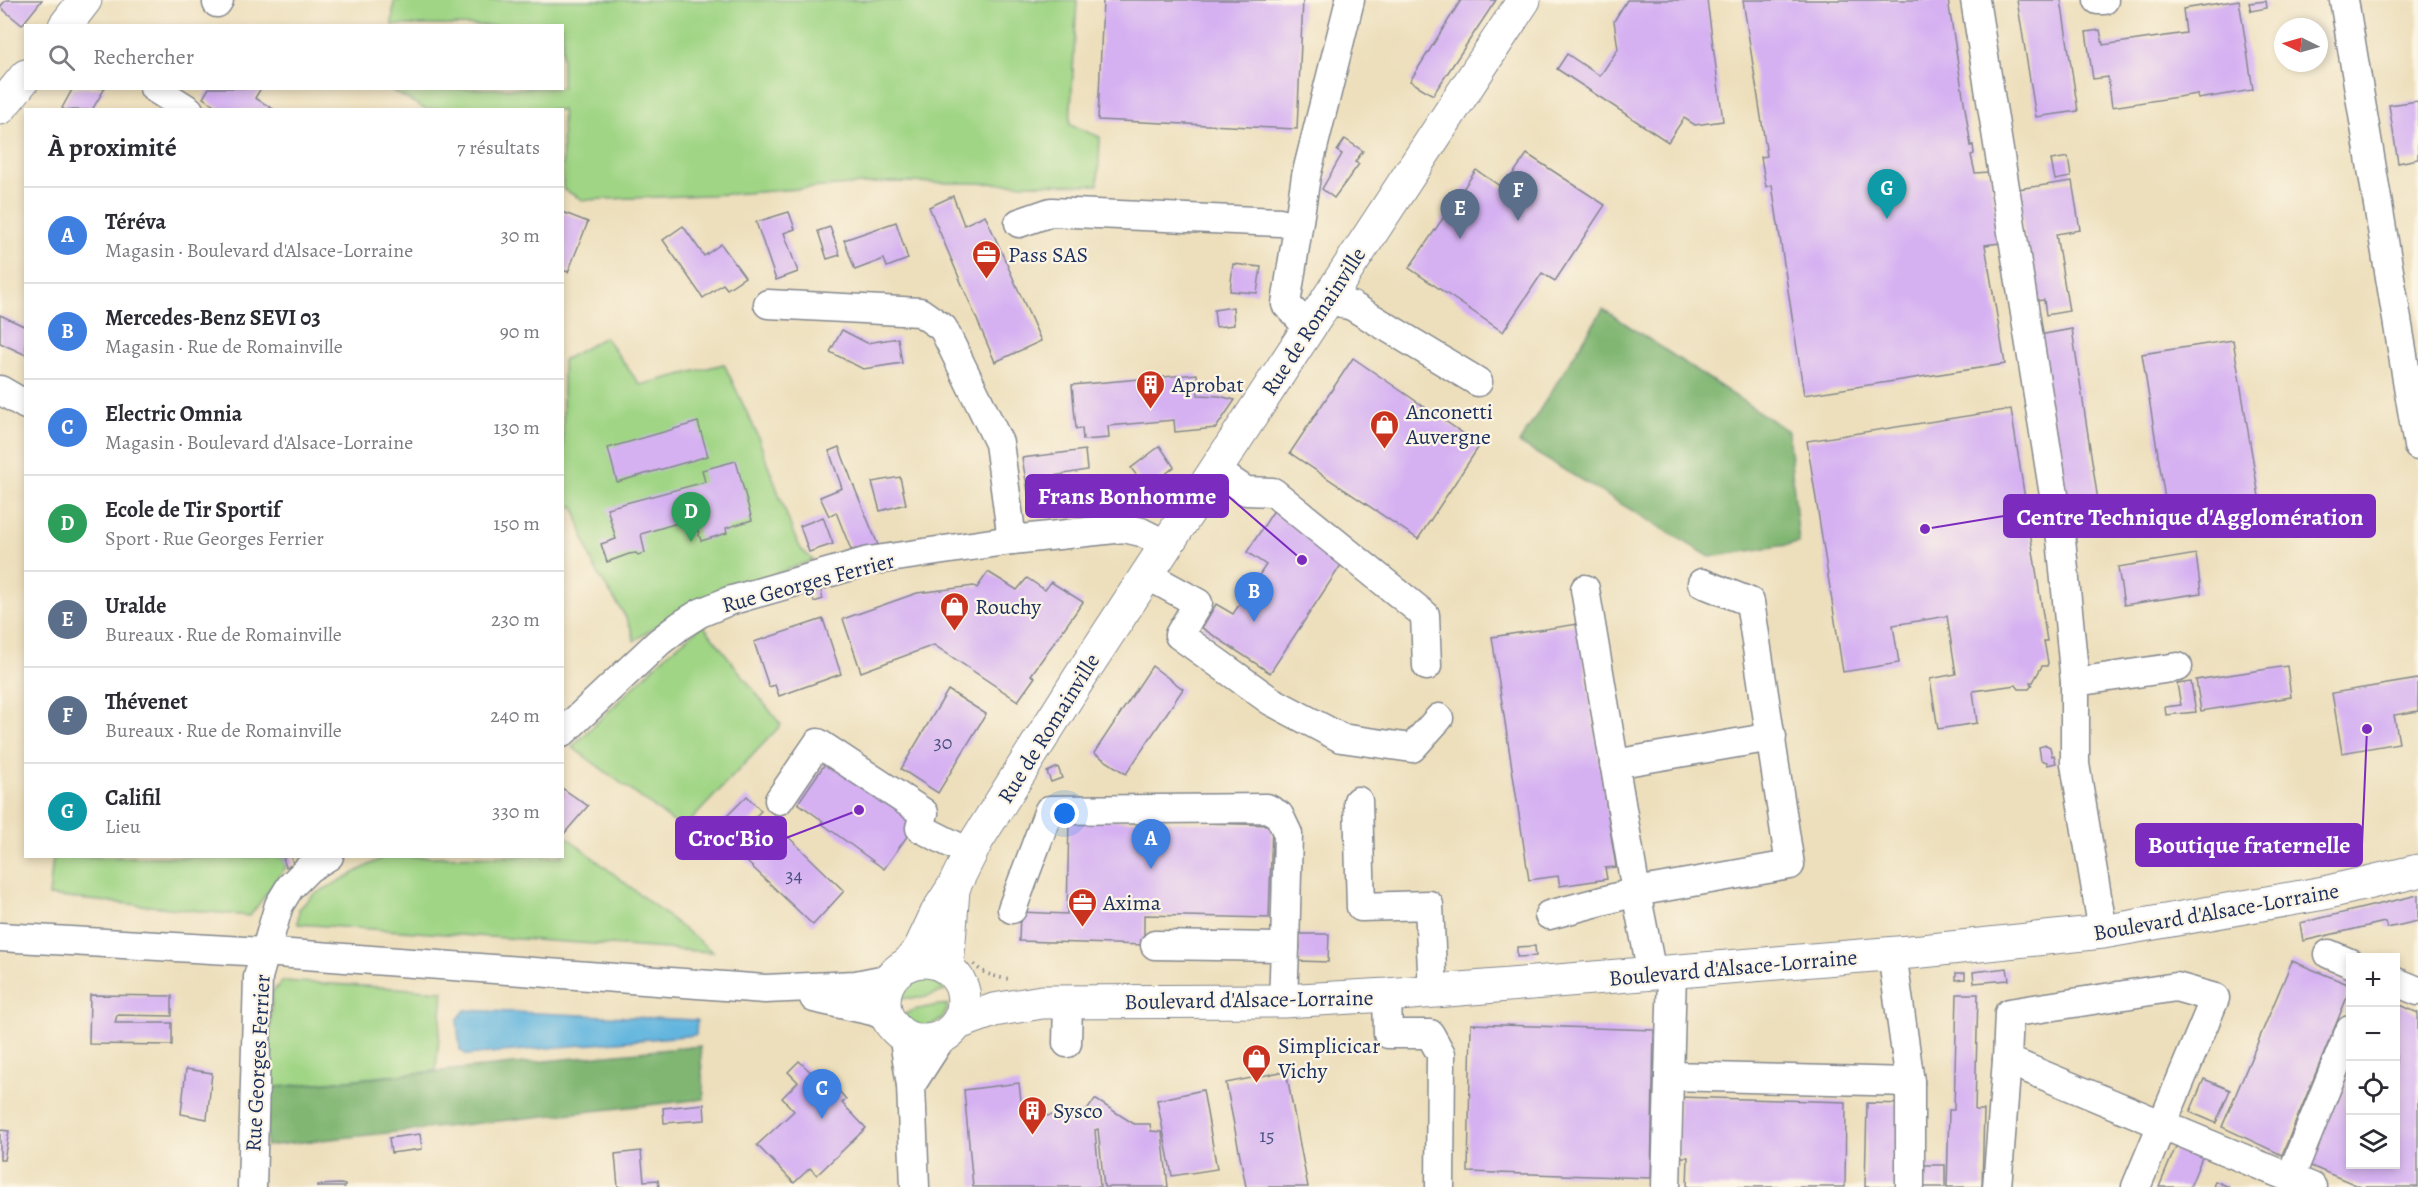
<!DOCTYPE html>
<html lang="fr">
<meta charset="utf-8">
<style>
:root{--surface:#fff;--page:#f7f7f7;--text:#2b2b33;--muted:#7c7c81;--line:#e1e1e2;--accent:#c8321e}
body{margin:0;font-family:Alegreya,serif;background:var(--page);color:var(--text)}
.controls{position:absolute;right:18px;bottom:18px;display:grid;overflow:hidden;border-radius:0px;box-shadow:0 3px 9px #0003}
.controls button{width:54px;height:54px;display:grid;place-items:center;padding:0;border:0;border-bottom:2px solid var(--line);background:var(--surface);color:var(--text);font:30px sans-serif}
.compass{position:absolute;left:2274px;top:18px;width:54px;height:54px;border-radius:50%;background:var(--surface);box-shadow:0 3px 9px #0003;rotate:275deg}
.you{position:absolute;left:1065px;top:814px;width:21px;height:21px;margin:-15px;border:4px solid #fff;border-radius:50%;background:#1a73e8;box-shadow:0 0 0 9px #1a73e833}
.badge{display:grid;place-items:center;width:39px;height:39px;border-radius:50%;background:var(--accent);color:#fff;font-size:20px;font-weight:700}
.pin{position:absolute;translate:-50% -50px;filter:drop-shadow(0 2px 3px #0008)}
.pin::after{content:'';position:absolute;top:32px;width:21px;height:18px;background:inherit;clip-path:polygon(0 0,100% 0,50% 100%)}
.list{margin:0;padding:0;list-style:none}
h2{display:flex;justify-content:space-between;align-items:center;height:78px;margin:0;padding:0 24px;font-size:26px}
h2 small{font-size:20px;font-weight:400;color:var(--muted)}
.list li{display:grid;grid-template-columns:39px 1fr auto;gap:18px;align-items:center;box-sizing:border-box;height:96px;padding:0 24px;border-top:2px solid var(--line)}
.list b{display:block;font-size:22px;white-space:nowrap}
.list p{margin:0;font-size:20px;white-space:nowrap;color:var(--muted)}
.list em{font-size:20px;font-style:normal;color:var(--muted)}
.icon{flex:none;width:33px;height:33px;fill:none;stroke:currentColor;stroke-width:2;stroke-linecap:round;stroke-linejoin:round}
.map{position:relative;flex:none;width:2418px;height:1187px;overflow:hidden}
.search{position:absolute;background:var(--surface);box-shadow:0 3px 9px #0003;left:24px;top:24px;width:540px;height:66px;display:flex;align-items:center;gap:15px;box-sizing:border-box;padding:0 21px;border-radius:0px;color:var(--muted);font-size:22px}
.panel{position:absolute;background:var(--surface);box-shadow:0 3px 9px #0003;left:24px;top:108px;width:540px;height:750px;border-radius:0px}
.map>svg:first-child{display:block}
.green{fill:#a0d585;stroke:#5e8272;stroke-width:1.5}
.forest{fill:#80b672;stroke:#4e7268;stroke-width:1.5}
.water{fill:#62b5de;stroke:#3e729e;stroke-width:1.5}
.building{fill:#d5b1f2}
.lines{fill:none;stroke-linecap:round;stroke-linejoin:round}
.minor-casing{stroke:#84878d;stroke-width:31}
.major-casing{stroke:#84878d;stroke-width:35}
.path{stroke:#84878d;stroke-width:4;stroke-dasharray:1.5 4.5;stroke-linecap:butt}
.minor{stroke:#fff;stroke-width:28}
.major{stroke:#fff;stroke-width:33}
.labels{text-anchor:middle;stroke-width:4.5;stroke-linejoin:round;paint-order:stroke}
.number-label{font-size:20px;fill:#4a5083}
.poi-label{font-size:22px;fill:#1b2f5e;stroke:#fcf5e5;text-anchor:start}
.street-label{font-size:22px;fill:#1b2f5e;stroke:#fcf5e5}
.leader{fill:none;stroke:#7b2cbf;stroke-width:2}
.callout-dot{fill:#7b2cbf;stroke:#fcf5e5;stroke-width:2}
.callout{fill:#7b2cbf;stroke:#7b2cbf;stroke-width:2}
.callout-label{font-size:24px;text-anchor:middle;font-weight:bold;fill:#fff}
</style>
<div class="map">
<svg width="2418" height="1187" viewBox="0 0 2418 1187">
<rect width="100%" height="100%" fill="#fcf5e5"/>
<filter id="ink" filterUnits="userSpaceOnUse"><feTurbulence type="fractalNoise" baseFrequency=".0167" numOctaves="2"/><feDisplacementMap in="SourceGraphic" scale="12" xChannelSelector="R" yChannelSelector="G"/><feConvolveMatrix kernelMatrix="1 2 1 2 8 2 1 2 1" color-interpolation-filters="sRGB"/></filter>
<filter id="wash" filterUnits="userSpaceOnUse"><feTurbulence type="fractalNoise" baseFrequency=".008" numOctaves="4" result="noise"/><feDisplacementMap in="SourceGraphic" scale="24" xChannelSelector="R" yChannelSelector="G"/><feGaussianBlur stdDeviation="1.35" result="paint"/><feColorMatrix in="noise" values="0 0 0 0 0 0 0 0 0 0 0 0 0 0 0 0 0 1.4 0 .05"/><feComposite in="paint" operator="in"/></filter>
<g filter="url(#wash)">
<rect width="100%" height="100%" fill="#eddfbc"/>
<g class="green">
<polygon points="394,0 1077,0 1070,125 1100,137 1098,185 889,182 731,194 583,200 563,189 562,110 425,109 389,89 562,88 562,26 392,25"/>
<path d="M605,337L640,385L724,364L756,432L794,535L801,549L813,560L682,609L634,641C633,619 603,587 593,564C585,545 580,525 574,506L563,509V360Z"/>
<polygon points="703,625 781,725 683,829 572,747 665,656"/>
<polygon points="563,834 713,952 298,924 299,909 313,895 384,857 562,856"/>
<polygon points="53,857 288,857 283,858 286,867 250,916 49,896"/>
<polygon points="920,977 935,980 945,991 922,998 899,998 905,985"/>
<polygon points="283,981 443,991 436,1071 268,1088 272,992"/>
<path d="M938,1005H948C944,1028 917,1032 903,1015L914,1010Z"/>
</g>
<g class="forest">
<polygon points="1603,309 1788,431 1799,543 1710,557 1519,443"/>
<polygon points="700,1046 704,1099 266,1146 268,1088"/>
</g>
<polygon class="water" points="465,1010 697,1020 696,1035 467,1055 460,1050 457,1020"/>
<g id="blocks">
<g class="building">
<polygon points="6,0 42,0 22,25 0,7"/>
<polygon points="1103,0 1303,0 1297,129 1098,120"/>
<polygon points="1461,0 1496,0 1433,95 1410,81"/>
<polygon points="1627,0 1707,0 1723,121 1695,125 1684,118 1668,142 1557,69 1567,54 1600,76 1618,49 1614,21"/>
<polygon points="1743,0 1948,0 1971,146 1973,145 1974,154 1971,155 1975,173 1989,172 2000,243 1985,245 2005,364 1804,395 1772,185 1766,187 1761,157 1767,156"/>
<polygon points="2017,0 2061,0 2078,111 2036,117"/>
<polygon points="2239,0 2253,90 2198,99 2197,94 2112,107 2108,77 2093,79 2086,32 2100,30 2103,45 2186,33 2183,9"/>
<polygon points="2266,1 2267,8 2251,11 2249,3"/>
<polygon points="73,88 105,88 92,110 65,110 62,108"/>
<polygon points="209,88 261,88 255,98 275,110 222,110 203,98"/>
<polygon points="2418,101 2418,159 2398,163 2389,105"/>
<polygon points="1345,139 1363,151 1355,162 1359,164 1334,198 1322,189 1342,154 1337,151"/>
<polygon points="1527,154 1605,205 1555,281 1542,273 1503,332 1409,268 1476,170 1503,188"/>
<polygon points="2068,157 2071,177 2055,180 2051,160"/>
<polygon points="2072,181 2080,230 2056,234 2069,311 2046,315 2044,300 2034,301 2018,189"/>
<polygon points="953,196 964,225 985,215 1041,341 995,362 929,207"/>
<polygon points="562,212 588,222 568,272 562,270"/>
<polygon points="789,212 795,229 784,233 798,272 776,280 756,222"/>
<polygon points="896,222 908,259 887,267 884,259 855,270 844,240"/>
<polygon points="683,226 704,256 721,244 745,277 727,289 723,284 703,298 663,240"/>
<polygon points="830,227 840,255 827,259 818,231"/>
<polygon points="1233,264 1261,267 1257,293 1230,291"/>
<polygon points="1233,307 1234,325 1216,327 1214,310"/>
<polygon points="0,315 26,327 26,355 0,343"/>
<polygon points="2072,329 2102,527 2069,532 2039,335"/>
<polygon points="842,330 867,343 898,338 902,363 863,369 830,352"/>
<polygon points="2233,340 2260,503 2168,518 2142,354"/>
<polygon points="1353,358 1480,445 1418,539 1290,453"/>
<polygon points="1197,374 1198,395 1219,396 1235,400 1216,428 1175,432 1174,420 1108,426 1109,438 1083,440 1082,428 1076,429 1072,385"/>
<polygon points="2011,409 2047,641 2044,641 2048,663 2047,666 2042,666 2033,682 2030,682 2031,685 2033,684 2029,689 2019,689 2016,685 1973,691 1977,723 1938,729 1930,679 1956,674 1947,616 1893,625 1899,663 1843,672 1807,441"/>
<polygon points="698,422 708,456 617,482 608,448"/>
<polygon points="1160,446 1174,467 1147,489 1131,468"/>
<polygon points="839,447 853,484 878,545 851,550 836,512 829,516 820,497 842,488 829,451"/>
<polygon points="1085,450 1087,470 1047,477 1050,502 1030,504 1022,458"/>
<polygon points="736,461 752,520 726,528 727,533 701,541 694,518 641,534 645,553 638,555 636,553 629,554 607,562 601,544 616,539 607,508 705,482 702,470"/>
<polygon points="900,477 906,504 880,511 872,482"/>
<polygon points="1276,507 1347,556 1270,673 1202,628 1216,604 1233,614 1266,565 1247,552"/>
<polygon points="823,517 833,544 809,552 800,526"/>
<polygon points="2196,554 2201,593 2124,605 2118,567"/>
<polygon points="988,572 1017,590 1027,578 1045,590 1051,582 1083,602 1031,675 1035,677 1018,701 934,645 861,672 843,619 917,593 974,586 977,588"/>
<polygon points="820,588 823,599 814,602 811,591"/>
<polygon points="823,619 841,674 779,696 775,685 769,687 754,642"/>
<polygon points="1578,624 1616,867 1605,868 1607,879 1560,886 1558,876 1529,880 1492,637"/>
<polygon points="1152,666 1183,689 1126,774 1094,753"/>
<polygon points="2287,666 2291,697 2201,711 2196,680"/>
<polygon points="2418,679 2418,711 2394,715 2399,743 2342,753 2332,693"/>
<polygon points="2191,682 2196,712 2166,715 2165,707 2181,705 2177,684"/>
<polygon points="948,690 986,714 938,793 901,769"/>
<polygon points="2046,745 2050,747 2052,756 2054,755 2056,763 2047,765 2047,762 2041,760 2039,747"/>
<polygon points="831,755 920,818 884,869 821,823 823,821 798,803"/>
<polygon points="1058,767 1062,778 1051,782 1047,772"/>
<polygon points="562,788 588,806 562,836"/>
<polygon points="747,796 761,811 728,844 714,829"/>
<polygon points="1069,819 1272,825 1269,918 1144,915 1144,945 1019,941 1020,912 1067,914"/>
<polygon points="777,826 844,891 813,925 744,859"/>
<polygon points="291,856 293,864 286,867 283,858"/>
<polygon points="2418,895 2418,921 2387,928 2385,922 2303,941 2300,923"/>
<polygon points="1299,934 1329,934 1328,962 1299,961"/>
<polygon points="1535,946 1536,956 1517,957 1517,947"/>
<polygon points="2292,961 2350,985 2350,990 2282,1155 2222,1127"/>
<polygon points="2007,968 2009,980 1974,983 1973,972"/>
<polygon points="1956,973 1965,973 1965,979 1956,980"/>
<polygon points="1957,994 1978,994 1975,1110 1984,1110 1982,1187 1947,1187 1949,1110 1954,1110"/>
<polygon points="90,995 172,996 172,1016 117,1015 115,1023 172,1023 172,1045 89,1044"/>
<polygon points="2396,1003 2418,1013 2418,1187 2361,1187 2306,1164 2350,1057 2350,1164 2396,1164"/>
<polygon points="1471,1024 1654,1030 1651,1178 1468,1172"/>
<polygon points="799,1061 835,1095 839,1091 846,1099 842,1103 866,1128 817,1175 810,1168 794,1183 757,1145 794,1111 782,1098 798,1082 788,1072"/>
<polygon points="186,1069 212,1073 207,1119 181,1114"/>
<polygon points="1286,1071 1308,1187 1246,1187 1226,1083"/>
<polygon points="2204,1079 2230,1090 2216,1123 2190,1112"/>
<polygon points="1019,1083 1023,1118 1086,1112 1095,1099 1134,1124 1150,1124 1151,1131 1162,1132 1168,1187 1104,1187 1098,1129 1095,1130 1100,1187 973,1187 964,1090"/>
<polygon points="1203,1090 1217,1169 1172,1176 1157,1100"/>
<polygon points="1679,1097 1846,1102 1845,1187 1687,1187 1688,1157 1678,1157"/>
<polygon points="1867,1103 1907,1104 1905,1187 1865,1187"/>
<polygon points="704,1104 705,1120 664,1123 663,1108"/>
<polygon points="0,1130 9,1131 4,1160 0,1160"/>
<polygon points="420,1134 422,1149 391,1153 389,1138"/>
<polygon points="2177,1144 2203,1155 2190,1187 2159,1187"/>
<polygon points="641,1151 644,1181 658,1180 659,1187 618,1187 615,1154"/>
<rect x="1921" y="1165" width="24" height="22"/>
<polygon points="2215,1181 2229,1187 2213,1187"/>
<polygon points="317,1185 341,1184 345,1185 345,1187 317,1187"/>
</g>
</g>
</g>
<g filter="url(#ink)">
<use href="#blocks" fill-opacity="0" stroke="#84878d" stroke-width="1.5"/>
<g class="lines">
<defs>
<g id="minor">
<polyline points="1975,0 2061,539 2075,682"/>
<polyline points="2098,0 2104,0"/>
<polyline points="2344,0 2418,446"/>
<polyline points="217,3 219,0"/>
<polyline points="154,88 189,110"/>
<polyline points="1019,223 1051,212 1280,222"/>
<polyline points="1328,299 1352,306 1478,382"/>
<polyline points="768,304 920,312 943,328 999,443 1012,540"/>
<polyline points="1309,328 1286,304 1306,176 1350,0"/>
<polyline points="0,390 26,405"/>
<polyline points="1215,470 1246,491 1273,492 1425,615 1427,666"/>
<polyline points="1147,575 1198,603 1179,635 1271,701 1341,738 1412,748 1439,718"/>
<polyline points="1585,589 1636,892 1652,974"/>
<polyline points="562,733 659,642 681,625 700,613 729,601 869,561 1012,540 1124,528 1141,532 1167,545"/>
<polyline points="1614,764 1772,737"/>
<polyline points="779,800 818,743 924,813 920,828 970,853"/>
<polyline points="1358,801 1361,907 1429,905 1433,992"/>
<polyline points="1012,909 1049,810 1267,808 1279,815 1288,834 1285,947"/>
<polyline points="1549,915 1636,892 1790,865 1750,602 1702,583"/>
<polyline points="2103,932 2075,764 2075,682 2178,667"/>
<polyline points="0,937 264,952 765,989 856,985 891,978"/>
<polyline points="1155,945 1285,947 1283,1001"/>
<polyline points="1892,953 1910,1082 1910,1187"/>
<polyline points="2329,954 2350,963"/>
<polyline points="2396,982 2418,991"/>
<polyline points="1387,995 1388,1034 1430,1034 1441,1054 1440,1187"/>
<polyline points="814,998 873,1011 889,1018"/>
<polyline points="903,1034 911,1085 915,1187"/>
<polyline points="1067,1043 1068,1002"/>
<polyline points="1669,1076 1910,1082"/>
<polyline points="911,1085 942,1037"/>
<polyline points="2290,1178 2350,1030"/>
<polyline points="252,1187 258,977 279,905 290,887 309,868 329,856"/>
<polyline points="1666,1187 1672,972"/>
<polyline points="1997,1187 2007,1060"/>
<polyline points="2136,1187 2215,998 2176,987 2009,1013 2007,1060 2312,1187"/>
</g>
<g id="major">
<polyline points="65,26 85,0"/>
<polyline points="0,108 26,76"/>
<circle cx="924" cy="1001" r="40"/>
<polyline points="907,965 920,949 937,913 953,888 977,840 1085,669 1524,0"/>
<polyline points="947,967 953,890"/>
<polyline points="958,1023 994,1010 1042,1002 1283,1001 1387,995 1922,951 2103,932 2324,893 2418,871"/>
</g>
</defs>
<use href="#minor" class="minor-casing"/>
<use href="#major" class="major-casing"/>
<path class="path" d="M974,964C982,974 998,978 1010,979"/>
<use href="#minor" class="minor"/>
<use href="#major" class="major"/>
</g>
</g>
<defs>
<symbol id="office-pin" viewBox="-11 -11 22 30"><path d="M0 17L-7.5 6A9.5 9.5 0 1 1 7.5 6Z" fill="#c8321e" stroke="#fcf5e5"/><path d="M-6-3h4V-5.5h4V-3h4V5H-6ZM-1-4.5V-3h2v-1.5ZM-6 0V1H6V0Z" fill="#fff"/></symbol>
<symbol id="building-pin" viewBox="-11 -11 22 30"><path d="M0 17L-7.5 6A9.5 9.5 0 1 1 7.5 6Z" fill="#c8321e" stroke="#fcf5e5"/><path d="M-4-6H4V6H1V3H-1V6H-4ZM-2.5-4.3h1.7v1.8h-1.7ZM.8-4.3h1.7v1.8H.8ZM-2.5-1h1.7V.8h-1.7ZM.8-1h1.7V.8H.8Z" fill="#fff"/></symbol>
<symbol id="shop-pin" viewBox="-11 -11 22 30"><path d="M0 17L-7.5 6A9.5 9.5 0 1 1 7.5 6Z" fill="#c8321e" stroke="#fcf5e5"/><path d="M-5-2.5h2.3a2.7 3.5 0 0 1 5.4 0H5L5.5 6h-11ZM-1.5-2.5h3a1.5 2.3 0 0 0-3 0Z" fill="#fff"/></symbol>
</defs>
<g fill-rule="evenodd">
<use href="#office-pin" x="970" y="238" width="33" height="45"/>
<use href="#building-pin" x="1134" y="368" width="33" height="45"/>
<use href="#shop-pin" x="1368" y="408" width="33" height="45"/>
<use href="#shop-pin" x="938" y="590" width="33" height="45"/>
<use href="#office-pin" x="1066" y="886" width="33" height="45"/>
<use href="#shop-pin" x="1240" y="1042" width="33" height="45"/>
<use href="#building-pin" x="1016" y="1094" width="33" height="45"/>
</g>
<g class="labels">
<g class="number-label">
<text x="943" y="749">30</text>
<text x="794" y="882">34</text>
<text x="1267" y="1142">15</text>
</g>
<g class="poi-label">
<text x="1008" y="262">Pass SAS</text>
<text x="1172" y="392">Aprobat</text>
<text x="1406" y="419">Anconetti<tspan x="1406" dy="25">Auvergne</tspan></text>
<text x="975" y="614">Rouchy</text>
<text x="1103" y="910">Axima</text>
<text x="1278" y="1053">Simplicicar<tspan x="1278" dy="25">Vichy</tspan></text>
<text x="1053" y="1118">Sysco</text>
</g>
<g class="street-label">
<text transform="translate(1313 321) rotate(-57)" y="8">Rue de Romainville</text>
<text transform="translate(808 582) rotate(-15)" y="8">Rue Georges Ferrier</text>
<text transform="translate(1048 728) rotate(-58)" y="8">Rue de Romainville</text>
<text transform="translate(2216 911) rotate(-10)" y="8">Boulevard d'Alsace-Lorraine</text>
<text transform="translate(1733 967) rotate(-5)" y="8">Boulevard d'Alsace-Lorraine</text>
<text transform="translate(1249 999) rotate(-1)" y="8">Boulevard d'Alsace-Lorraine</text>
<text transform="translate(257 1063) rotate(-87)" y="8">Rue Georges Ferrier</text>
</g>
</g>
<path class="leader" d="M1302 560L1228 496M1925 529L2004 516M859 810L786 838M2367 729L2362 845"/>
<g class="callout-dot">
<circle cx="1302" cy="560" r="6"/>
<circle cx="1925" cy="529" r="6"/>
<circle cx="859" cy="810" r="6"/>
<circle cx="2367" cy="729" r="6"/>
</g>
<g class="callout">
<rect x="1026" y="475" width="202" height="42" rx="6"/>
<rect x="2004" y="495" width="371" height="42" rx="6"/>
<rect x="676" y="817" width="110" height="42" rx="6"/>
<rect x="2136" y="824" width="226" height="42" rx="6"/>
</g>
<g class="callout-label">
<text x="1127" y="504">Frans Bonhomme</text>
<text x="2190" y="525">Centre Technique d'Agglomération</text>
<text x="731" y="846">Croc'Bio</text>
<text x="2249" y="853">Boutique fraternelle</text>
</g>
</svg>
<div class="controls">
<button>+</button>
<button>−</button>
<button><svg class="icon" aria-label="locate" viewBox="0 0 24 24"><circle cx="12" cy="12" r="6"/><path d="M12 2v4M12 18v4M2 12h4M18 12h4"/></svg></button>
<button><svg class="icon" aria-label="layers" viewBox="0 0 24 24"><path d="M12 4l9 5-9 5-9-5zM3 14l9 5 9-5"/></svg></button>
</div>
<svg class="compass" viewBox="-18 -18 36 36"><path d="M0-13l5 13h-10z" fill="#e53935"/><path d="M0 13l5-13h-10z" fill="#7c7c81"/></svg>
<div class="you"></div>
<div class="pin badge" style="left:1151px;top:869px;background:#3f7fe0">A</div>
<div class="pin badge" style="left:1254px;top:622px;background:#3f7fe0">B</div>
<div class="pin badge" style="left:822px;top:1119px;background:#3f7fe0">C</div>
<div class="pin badge" style="left:691px;top:542px;background:#2e9e5b">D</div>
<div class="pin badge" style="left:1460px;top:239px;background:#5c6f8a">E</div>
<div class="pin badge" style="left:1518px;top:221px;background:#5c6f8a">F</div>
<div class="pin badge" style="left:1887px;top:219px;background:#0f9aa8">G</div>
<div class="search"><svg class="icon" aria-label="search" viewBox="0 0 24 24"><circle cx="10" cy="10" r="6"/><path d="M15 15l6 6"/></svg>Rechercher</div>
<section class="panel">
<h2>À proximité<small>7 résultats</small></h2>
<ul class="list">
<li><span class="badge" style="background:#3f7fe0">A</span><div><b>Téréva</b><p>Magasin · Boulevard d'Alsace-Lorraine</p></div><em>30 m</em></li>
<li><span class="badge" style="background:#3f7fe0">B</span><div><b>Mercedes-Benz SEVI 03</b><p>Magasin · Rue de Romainville</p></div><em>90 m</em></li>
<li><span class="badge" style="background:#3f7fe0">C</span><div><b>Electric Omnia</b><p>Magasin · Boulevard d'Alsace-Lorraine</p></div><em>130 m</em></li>
<li><span class="badge" style="background:#2e9e5b">D</span><div><b>Ecole de Tir Sportif</b><p>Sport · Rue Georges Ferrier</p></div><em>150 m</em></li>
<li><span class="badge" style="background:#5c6f8a">E</span><div><b>Uralde</b><p>Bureaux · Rue de Romainville</p></div><em>230 m</em></li>
<li><span class="badge" style="background:#5c6f8a">F</span><div><b>Thévenet</b><p>Bureaux · Rue de Romainville</p></div><em>240 m</em></li>
<li><span class="badge" style="background:#0f9aa8">G</span><div><b>Califil</b><p>Lieu</p></div><em>330 m</em></li>
</ul>
</section>
</div>
